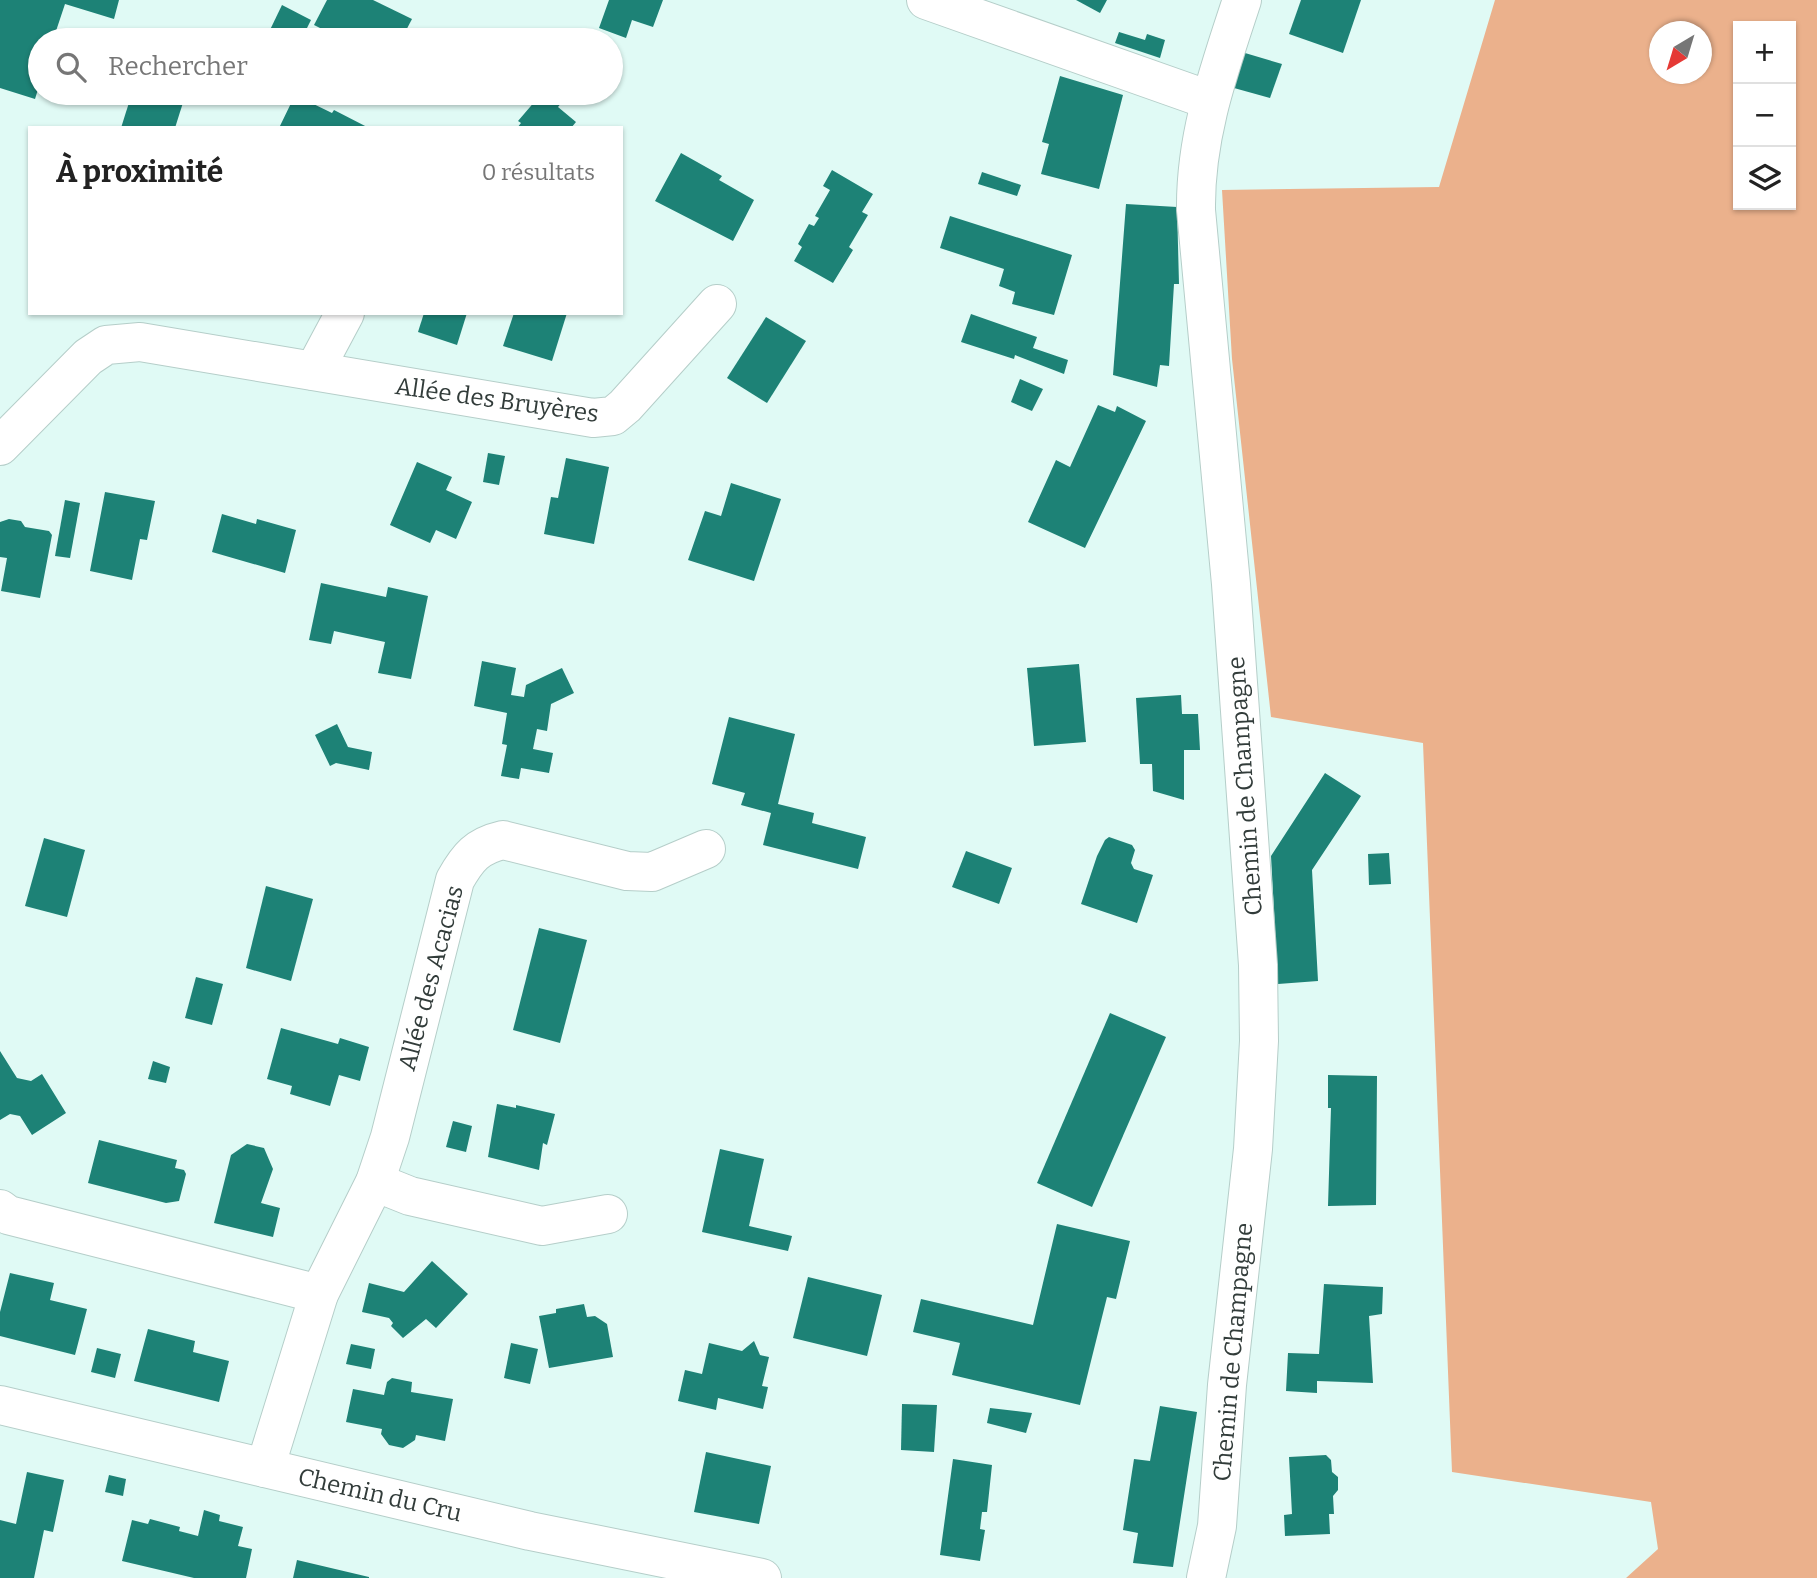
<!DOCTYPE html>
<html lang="fr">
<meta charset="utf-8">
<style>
:root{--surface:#fff;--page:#f6f6f6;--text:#222;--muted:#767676;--line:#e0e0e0}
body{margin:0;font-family:Bitter,serif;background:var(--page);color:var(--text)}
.controls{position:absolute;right:21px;top:21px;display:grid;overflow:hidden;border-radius:0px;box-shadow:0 2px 5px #0004}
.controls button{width:63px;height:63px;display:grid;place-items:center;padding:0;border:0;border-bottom:2px solid var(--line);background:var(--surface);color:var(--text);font:35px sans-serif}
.compass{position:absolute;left:1649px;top:21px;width:63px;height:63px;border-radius:50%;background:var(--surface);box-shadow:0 2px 5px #0004;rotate:218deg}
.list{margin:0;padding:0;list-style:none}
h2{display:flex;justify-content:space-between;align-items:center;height:91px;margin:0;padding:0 28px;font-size:30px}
h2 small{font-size:23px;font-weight:400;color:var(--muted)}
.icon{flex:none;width:38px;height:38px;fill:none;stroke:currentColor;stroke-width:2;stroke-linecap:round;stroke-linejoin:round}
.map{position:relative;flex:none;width:1817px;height:1578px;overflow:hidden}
.search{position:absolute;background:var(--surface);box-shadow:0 2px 5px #0004;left:28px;top:28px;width:595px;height:77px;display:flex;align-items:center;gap:18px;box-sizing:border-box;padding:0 24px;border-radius:38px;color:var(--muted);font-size:26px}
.panel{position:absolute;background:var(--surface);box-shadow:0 2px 5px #0004;left:28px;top:126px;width:595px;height:189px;border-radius:0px}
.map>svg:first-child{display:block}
.green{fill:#ebb18c;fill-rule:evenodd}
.building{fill:#1d8276}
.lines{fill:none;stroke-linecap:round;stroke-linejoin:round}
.minor-casing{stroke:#b5cec9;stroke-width:40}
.minor{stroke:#fff;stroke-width:38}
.labels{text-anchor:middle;stroke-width:7;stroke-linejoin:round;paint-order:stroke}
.street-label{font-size:24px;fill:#323c3a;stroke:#fff}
</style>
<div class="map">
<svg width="1817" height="1578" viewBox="0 0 1817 1578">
<rect width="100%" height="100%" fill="#e0faf5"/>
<path class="green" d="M1495,0H1817V1578H1626L1658,1549L1651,1502L1452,1472L1423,743L1271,717L1232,359L1222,190L1439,187ZM1738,26H1791V205H1738ZM1660,32H1702V74H1660Z"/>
<g class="building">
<polygon points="0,0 119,0 114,19 65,4 53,40 40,40 40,83 35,99 0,88"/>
<polygon points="327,0 373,0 412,19 401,40 344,40 314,25"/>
<polygon points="609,0 663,0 653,27 632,20 626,38 599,28"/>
<polygon points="1076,0 1107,0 1100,13"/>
<polygon points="1301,0 1361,0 1343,53 1289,34"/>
<polygon points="282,5 311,20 301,40 282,40 268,34"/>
<polygon points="1119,32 1145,40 1147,34 1165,40 1160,58 1115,43"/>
<polygon points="1245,53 1282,64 1270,98 1234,88"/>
<polygon points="1060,76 1123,95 1099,189 1041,174 1049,144 1042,142"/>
<polygon points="132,93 186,93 175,128 121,128"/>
<polygon points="542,93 553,93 563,101 558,107 576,122 571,128 517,128 521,123 518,121"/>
<polygon points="295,95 332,113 334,110 369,128 279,128"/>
<polygon points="681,153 722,176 719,180 754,200 733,241 655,201"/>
<polygon points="832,170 873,194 862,212 868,215 849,247 853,250 833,283 794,261 802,247 798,244 809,224 814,226 819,218 815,216 830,190 823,186"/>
<polygon points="982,172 1021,185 1017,196 978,184"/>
<polygon points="1126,204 1177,207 1179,284 1174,284 1169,366 1160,365 1157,387 1113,375"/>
<polygon points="950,216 1072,255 1054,315 1012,304 1015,292 999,286 1004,269 940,248"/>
<polygon points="424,313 467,313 457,345 418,332"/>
<polygon points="514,313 567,313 552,361 503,346"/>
<polygon points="971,314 1037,337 1033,348 1068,360 1064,374 1015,355 1014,359 961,342"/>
<polygon points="766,317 806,341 767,403 727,378"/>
<polygon points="1020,379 1043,389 1032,411 1011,402"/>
<polygon points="1098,405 1115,412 1117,406 1146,421 1085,548 1028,522 1056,460 1070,467"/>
<polygon points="488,453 505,456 499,485 483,482"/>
<polygon points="566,458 609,467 594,544 544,534 551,497 558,498"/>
<polygon points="417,462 452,477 446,490 472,502 456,539 436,530 430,543 390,525"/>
<polygon points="731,483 781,499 754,581 688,560 705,511 721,516"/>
<polygon points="105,492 155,501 147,540 140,539 132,580 90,571"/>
<polygon points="65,500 80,503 70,558 55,556"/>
<polygon points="222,514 256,524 257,519 296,530 285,573 212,552"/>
<polygon points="9,519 21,521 25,527 49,531 52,535 40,598 1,591 7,558 0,557 0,522"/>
<polygon points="321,583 386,597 388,587 428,596 411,679 378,673 385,642 334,631 331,644 309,640"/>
<polygon points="482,661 516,668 511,695 524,697 526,685 562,668 574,693 551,704 547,731 537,729 533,749 553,753 549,773 521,768 519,779 501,776 507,745 502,744 507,713 474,706"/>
<polygon points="1079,664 1086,742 1034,746 1027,668"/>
<polygon points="1181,695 1182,714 1198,714 1200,750 1184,750 1184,800 1153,791 1152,764 1140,764 1136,698"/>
<polygon points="729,717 795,734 778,804 814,813 812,823 866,837 858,869 763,845 771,813 741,805 745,793 712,784"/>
<polygon points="337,724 348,747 372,752 369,770 336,763 330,766 315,735"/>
<polygon points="1325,773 1361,796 1312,870 1318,981 1278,984 1271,856"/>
<polygon points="1109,837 1132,845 1135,850 1131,863 1134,869 1153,875 1137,923 1081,904 1097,856 1105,840"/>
<polygon points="44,838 85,850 67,917 25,906"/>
<polygon points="966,851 1012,868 999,904 952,887"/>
<polygon points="1389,853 1391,884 1369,885 1368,854"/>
<polygon points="266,886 313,899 291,981 246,968"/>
<polygon points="539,928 587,940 560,1043 513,1030"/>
<polygon points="196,977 223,984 212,1025 185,1018"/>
<polygon points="1110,1013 1166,1037 1092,1207 1037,1183"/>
<polygon points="281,1028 338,1044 340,1038 369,1047 360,1081 339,1075 330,1106 290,1094 292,1086 267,1079"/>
<polygon points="0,1051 17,1078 31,1081 42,1074 66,1113 32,1135 20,1116 10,1114 0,1120"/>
<polygon points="153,1061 170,1067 166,1083 148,1079"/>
<polygon points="1328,1075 1377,1076 1376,1205 1328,1206 1331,1108 1328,1108"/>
<polygon points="497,1104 516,1108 516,1105 555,1114 547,1145 543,1143 539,1170 488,1157"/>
<polygon points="453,1121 472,1126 466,1152 446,1147"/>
<polygon points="99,1140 177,1160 175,1168 184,1170 186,1174 179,1201 166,1203 88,1183"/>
<polygon points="247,1144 264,1148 273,1169 261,1203 280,1208 273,1237 214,1223 231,1155"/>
<polygon points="720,1149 764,1159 749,1226 792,1236 788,1251 702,1232"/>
<polygon points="1057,1224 1130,1241 1116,1299 1107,1297 1080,1405 952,1375 960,1343 913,1332 921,1299 1033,1325"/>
<polygon points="432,1261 468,1294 436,1328 426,1319 403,1338 391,1326 393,1323 389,1318 362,1312 369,1283 404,1292"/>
<polygon points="10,1273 54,1283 50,1300 87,1309 75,1355 0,1336 0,1312"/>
<polygon points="808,1277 882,1295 867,1356 793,1338"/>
<polygon points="1324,1284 1383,1287 1382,1314 1369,1316 1373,1383 1317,1381 1317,1393 1286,1391 1288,1353 1319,1354"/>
<polygon points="584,1304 587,1317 595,1316 607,1324 613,1357 549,1368 539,1316 556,1313 556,1309"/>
<polygon points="148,1329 195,1341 193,1352 229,1361 219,1402 134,1381"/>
<polygon points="754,1341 760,1355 769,1357 762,1386 768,1387 763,1409 718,1398 716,1410 678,1401 685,1370 702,1374 709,1343 742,1351"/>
<polygon points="511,1343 538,1349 530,1384 504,1378"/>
<polygon points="351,1344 375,1349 371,1369 346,1364"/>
<polygon points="97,1348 121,1354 115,1378 91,1372"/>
<polygon points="392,1378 412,1382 411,1392 453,1399 445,1441 416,1435 415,1440 403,1448 389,1445 381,1434 382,1429 346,1422 353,1389 384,1395 387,1382"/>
<polygon points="902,1404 937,1405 934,1452 901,1450"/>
<polygon points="1160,1406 1197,1412 1173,1567 1133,1563 1138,1533 1123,1530 1134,1459 1150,1461"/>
<polygon points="990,1408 1032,1413 1026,1433 987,1423"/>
<polygon points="706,1452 771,1466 759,1524 694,1512"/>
<polygon points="1326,1455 1331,1460 1332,1472 1338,1477 1338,1490 1333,1496 1334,1514 1329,1514 1330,1534 1285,1536 1284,1515 1292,1514 1289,1457"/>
<polygon points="953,1459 992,1465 987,1512 982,1512 980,1529 985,1530 980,1561 940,1555"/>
<polygon points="27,1472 64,1480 53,1532 44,1530 34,1578 0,1578 0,1520 16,1524"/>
<polygon points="109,1475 126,1479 123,1496 105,1492"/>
<polygon points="204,1510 220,1515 219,1521 243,1527 238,1546 252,1549 246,1578 194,1578 122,1561 132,1520 148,1524 150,1519 180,1527 179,1531 198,1536"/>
<polygon points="297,1560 369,1577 369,1578 293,1578"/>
</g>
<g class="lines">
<defs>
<g id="minor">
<polyline points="926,0 1209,100"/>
<polyline points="314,371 345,313"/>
<polyline points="0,446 88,357 106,345 140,342 593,418 613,416 625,406 717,304"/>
<polyline points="375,1182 410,1196 542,1226 608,1214"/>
<polyline points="0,1209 8,1215 319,1294"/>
<polyline points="0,1405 530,1531 762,1578"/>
<path d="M265,1468L319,1294L375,1182L390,1137L455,880C468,857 477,846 503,840L627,871L652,872L706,849"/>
<path d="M1206,1578L1217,1526L1227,1385L1253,1149L1259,1041L1258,965L1231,584L1196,210C1195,136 1219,70 1242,0"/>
</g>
</defs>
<use href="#minor" class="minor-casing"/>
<use href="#minor" class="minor"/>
</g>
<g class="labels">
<g class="street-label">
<text transform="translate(497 400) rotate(8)" y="8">Allée des Bruyères</text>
<text transform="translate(1245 786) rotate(-94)" y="8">Chemin de Champagne</text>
<text transform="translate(431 978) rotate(-75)" y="8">Allée des Acacias</text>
<text transform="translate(1233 1352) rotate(-85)" y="8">Chemin de Champagne</text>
<text transform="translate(380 1495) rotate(13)" y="8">Chemin du Cru</text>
</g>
</g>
</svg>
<div class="controls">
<button>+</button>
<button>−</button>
<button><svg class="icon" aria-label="layers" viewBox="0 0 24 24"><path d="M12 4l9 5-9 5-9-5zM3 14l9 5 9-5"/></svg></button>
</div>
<svg class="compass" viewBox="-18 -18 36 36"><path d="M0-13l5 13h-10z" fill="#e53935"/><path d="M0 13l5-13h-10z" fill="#767676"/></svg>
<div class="search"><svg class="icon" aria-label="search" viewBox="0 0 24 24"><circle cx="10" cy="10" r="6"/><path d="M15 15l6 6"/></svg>Rechercher</div>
<section class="panel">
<h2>À proximité<small>0 résultats</small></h2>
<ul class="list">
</ul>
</section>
</div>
